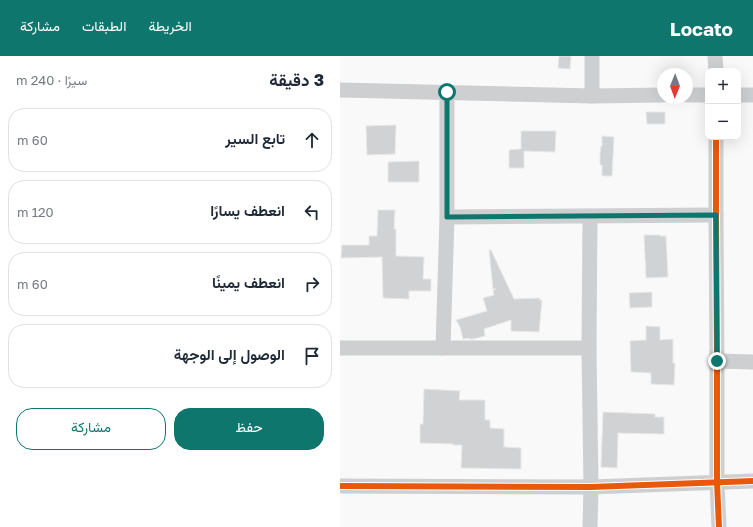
<!DOCTYPE html>
<html lang="ar">
<meta charset="utf-8">
<style>
:root{--surface:#fff;--page:#f2f2f3;--text:#1f2937;--muted:#747a83;--line:#e0e1e3;--accent:#0f766e}
body{margin:0;font-family:"Golos Text",Vazirmatn,sans-serif;background:var(--page);color:var(--text);direction:rtl}
.controls{position:absolute;right:12px;top:12px;display:grid;overflow:hidden;border-radius:8px;box-shadow:0 4px 16px #0002}
.controls button{width:36px;height:36px;display:grid;place-items:center;padding:0;border:0;border-bottom:1px solid var(--line);background:var(--surface);color:var(--text);font:20px sans-serif}
.compass{position:absolute;left:317px;top:12px;width:36px;height:36px;border-radius:50%;background:var(--surface);box-shadow:0 4px 16px #0002;rotate:181deg}
.stop{position:absolute;width:12px;height:12px;margin:-9px;border:3px solid #0f766e;border-radius:50%;background:#fff}
.stop.end{background:#0f766e;border-color:#fff;box-shadow:0 1px 4px #0008}
.list{margin:0;padding:0;list-style:none}
h2{display:flex;justify-content:space-between;align-items:center;height:52px;margin:0;padding:0 16px;font-size:17px}
h2 small{font-size:13px;font-weight:400;color:var(--muted)}
.list li{display:grid;grid-template-columns:26px 1fr auto;gap:12px;align-items:center;box-sizing:border-box;height:64px;margin:0 8px 8px;padding:0 8px;border:1px solid var(--line);border-radius:16px}
.list b{display:block;font-size:15px;white-space:nowrap}
.list em{font-size:13px;font-style:normal;color:var(--muted)}
.actions{display:flex;gap:8px;padding:12px 16px}
.actions a{flex:1;padding:9px 0;border:1px solid var(--accent);border-radius:16px;text-align:center;font-size:14px;color:var(--accent)}
.actions .main{background:var(--accent);color:#fff}
.icon{flex:none;width:22px;height:22px;fill:none;stroke:currentColor;stroke-width:2;stroke-linecap:round;stroke-linejoin:round}
.map{position:relative;flex:none;width:413px;height:471px;overflow:hidden;direction:ltr}
header{display:flex;align-items:center;gap:24px;box-sizing:border-box;height:56px;padding:0 20px;background:var(--accent);color:#fff}
header strong{font-size:19px}
nav{display:flex;gap:22px;margin-inline-start:auto;font-size:14px}
main{display:flex}
aside{flex:1;background:var(--surface)}
.map>svg:first-child{display:block}
.building{fill:#d0d2d3;stroke:#e8e8e8}
.lines{fill:none;stroke-linecap:round;stroke-linejoin:round}
.street{stroke:#cecfd0;stroke-width:15}
.cycleway-casing{stroke:#fff;stroke-width:8}
.cycleway{stroke:#e8590c;stroke-width:6}
.route{stroke:#0f766e;stroke-width:5}
</style>
<header>
<strong>Locato</strong>
<nav><a>الخريطة</a><a>الطبقات</a><a>مشاركة</a></nav>
</header>
<main>
<div class="map">
<svg width="413" height="471" viewBox="0 0 413 471">
<rect width="100%" height="100%" fill="#f9f9f9"/>
<g class="building">
<polygon points="219,0 231,0 230,13 218,12"/>
<polygon points="306,56 325,56 325,68 307,68"/>
<polygon points="56,69 55,98 27,99 26,70"/>
<polygon points="181,75 216,75 215,96 184,95 184,112 169,112 169,94 181,93"/>
<polygon points="262,80 274,81 272,120 262,120 262,109 260,109 260,98 261,90 262,90"/>
<polygon points="79,105 79,126 48,126 48,106"/>
<polygon points="38,154 55,154 54,173 56,173 56,200 84,201 83,223 91,223 91,235 69,235 69,243 43,242 42,201 1,202 2,189 29,189 29,180 37,180"/>
<polygon points="304,179 320,179 320,180 326,180 328,221 306,222"/>
<polygon points="149,194 151,194 174,243 200,242 199,244 202,244 199,276 171,275 171,264 144,273 145,280 133,283 129,283 129,282 123,283 120,271 116,264 147,255 143,242 154,239 153,234 156,233 153,233"/>
<polygon points="312,236 312,251 290,252 289,237"/>
<polygon points="306,270 320,271 320,284 333,283 333,307 335,307 334,329 311,328 311,317 291,316 290,285 306,284"/>
<polygon points="84,333 120,335 119,344 145,344 145,364 150,364 150,372 164,373 164,391 181,392 181,413 121,412 122,389 113,389 113,388 80,387 80,368 83,368"/>
<polygon points="263,356 315,358 315,361 324,361 324,378 278,377 277,412 261,411"/>
</g>
<g class="lines">
<g class="street">
<polyline points="375,0 376,15"/>
<polyline points="0,34 252,40 323,39"/>
<polyline points="347,39 368,39"/>
<polyline points="398,39 413,39"/>
<polyline points="252,40 252,0"/>
<polyline points="376,81 376,159 377,305 377,426 379,471"/>
<polyline points="107,161 376,159"/>
<polyline points="0,292 249,292"/>
<polyline points="103,292 107,161 107,37"/>
<polyline points="377,305 413,306"/>
<polyline points="0,430 251,431 413,425"/>
<polyline points="250,471 251,431 249,292 250,161"/>
</g>
<defs>
<g id="cycleway">
<polyline points="376,81 376,159 377,305 377,426 379,471"/>
<polyline points="0,430 251,431 413,425"/>
</g>
</defs>
<use href="#cycleway" class="cycleway-casing"/>
<use href="#cycleway" class="cycleway"/>
</g>
<g class="lines">
<polyline class="route" points="107,36 107,161 376,159 377,305"/>
</g>
</svg>
<div class="controls">
<button>+</button>
<button>−</button>
</div>
<svg class="compass" viewBox="-18 -18 36 36"><path d="M0-13l5 13h-10z" fill="#e53935"/><path d="M0 13l5-13h-10z" fill="#747a83"/></svg>
<div class="stop" style="left:107px;top:36px"></div>
<div class="stop end" style="left:377px;top:305px"></div>
</div>
<aside>
<h2>3 دقيقة<small>سيرًا · 240 m</small></h2>
<ul class="list">
<li><svg class="icon" aria-label="ahead" viewBox="0 0 24 24"><path d="M12 20V5M6 11l6-6 6 6"/></svg><div><b>تابع السير</b></div><em>60 m</em></li>
<li><svg class="icon" aria-label="left" viewBox="0 0 24 24"><path d="M17 20v-9H6M10 6l-5 5 5 5"/></svg><div><b>انعطف يسارًا</b></div><em>120 m</em></li>
<li><svg class="icon" aria-label="right" viewBox="0 0 24 24"><path d="M7 20v-9h11M14 6l5 5-5 5"/></svg><div><b>انعطف يمينًا</b></div><em>60 m</em></li>
<li><svg class="icon" aria-label="arrive" viewBox="0 0 24 24"><path d="M6 21V4h12l-3 4 3 4H6"/></svg><div><b>الوصول إلى الوجهة</b></div></li>
</ul>
<div class="actions"><a class="main">حفظ</a><a>مشاركة</a></div>
</aside>
</main>
